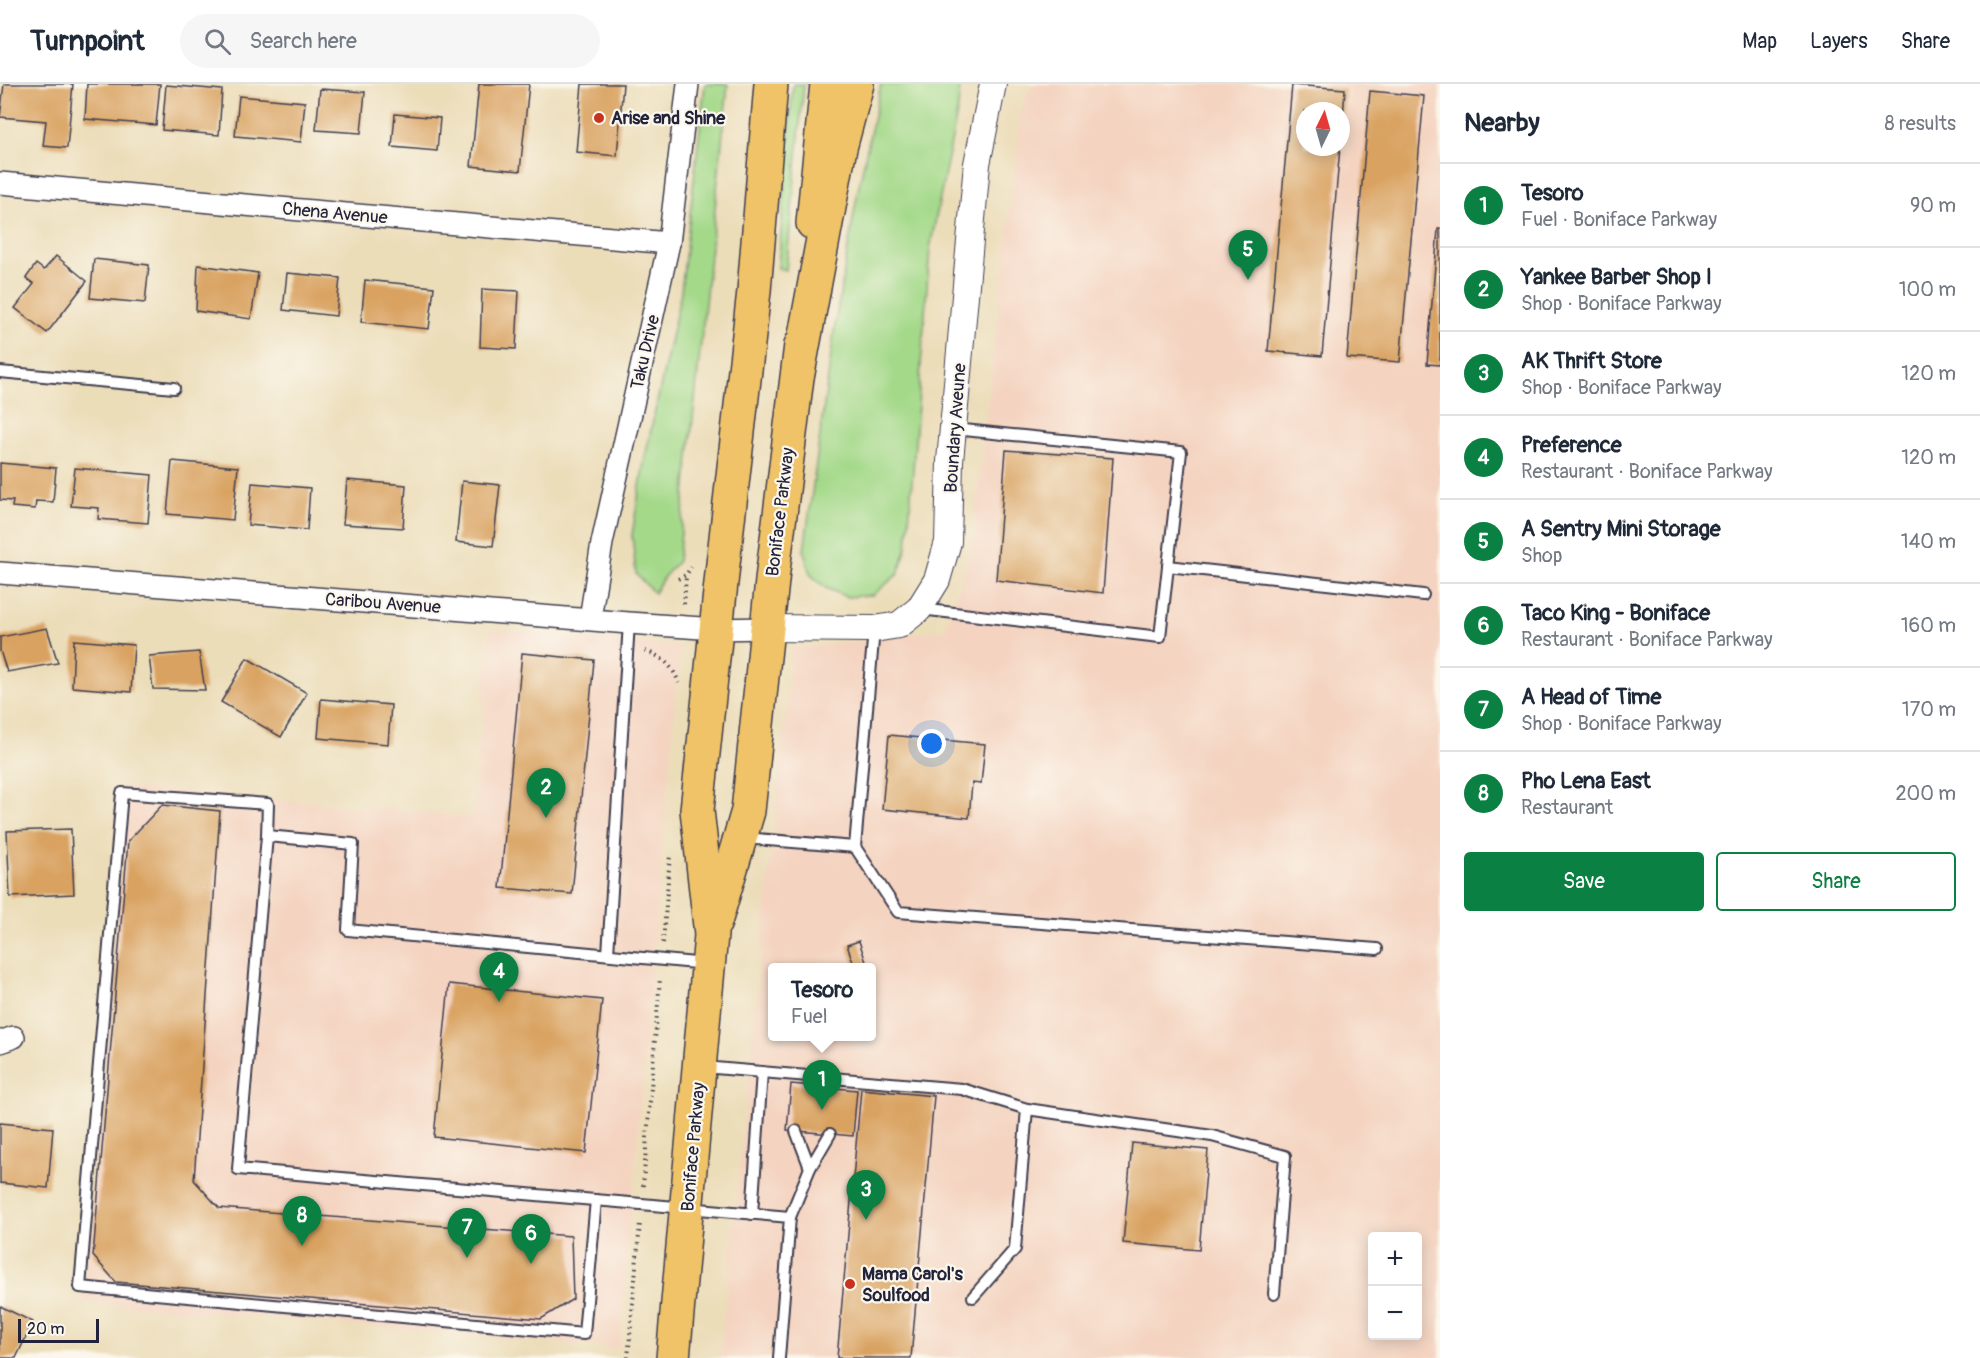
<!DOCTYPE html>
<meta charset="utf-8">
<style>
:root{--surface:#fff;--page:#f6f6f7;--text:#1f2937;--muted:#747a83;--line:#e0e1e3;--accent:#0b8043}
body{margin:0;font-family:Pangolin,sans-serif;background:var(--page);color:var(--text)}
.controls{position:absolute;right:18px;bottom:18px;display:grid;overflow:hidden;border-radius:6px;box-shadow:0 3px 15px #0003}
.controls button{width:54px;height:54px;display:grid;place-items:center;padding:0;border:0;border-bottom:2px solid var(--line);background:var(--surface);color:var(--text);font:30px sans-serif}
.compass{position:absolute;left:1296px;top:18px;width:54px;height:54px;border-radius:50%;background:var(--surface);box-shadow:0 3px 15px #0003;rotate:5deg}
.scale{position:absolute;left:18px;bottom:15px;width:81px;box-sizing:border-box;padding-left:6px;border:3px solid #22223b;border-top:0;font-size:16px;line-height:21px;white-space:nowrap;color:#22223b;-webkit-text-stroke:4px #fbf7ec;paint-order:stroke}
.you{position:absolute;left:932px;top:660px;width:21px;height:21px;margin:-15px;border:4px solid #fff;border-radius:50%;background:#1a73e8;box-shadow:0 0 0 9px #1a73e833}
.badge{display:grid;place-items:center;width:39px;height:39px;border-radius:50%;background:var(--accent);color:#fff;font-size:20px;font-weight:700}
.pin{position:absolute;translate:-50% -50px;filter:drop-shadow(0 2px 3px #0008)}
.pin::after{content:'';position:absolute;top:32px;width:21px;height:18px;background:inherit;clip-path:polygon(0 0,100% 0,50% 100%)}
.popup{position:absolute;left:768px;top:879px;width:108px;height:78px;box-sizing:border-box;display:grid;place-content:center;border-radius:6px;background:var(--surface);filter:drop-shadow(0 2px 4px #0005);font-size:20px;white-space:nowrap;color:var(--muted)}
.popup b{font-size:22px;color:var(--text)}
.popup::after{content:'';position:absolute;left:50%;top:100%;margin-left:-12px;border:12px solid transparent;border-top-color:var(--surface)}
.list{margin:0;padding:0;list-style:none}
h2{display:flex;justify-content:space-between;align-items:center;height:78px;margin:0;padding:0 24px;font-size:26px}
h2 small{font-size:20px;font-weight:400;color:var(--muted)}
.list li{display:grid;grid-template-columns:39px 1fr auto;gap:18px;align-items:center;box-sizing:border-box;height:84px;padding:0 24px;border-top:2px solid var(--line)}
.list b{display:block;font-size:22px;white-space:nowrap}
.list p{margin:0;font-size:20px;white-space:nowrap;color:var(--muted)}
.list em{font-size:20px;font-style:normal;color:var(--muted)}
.actions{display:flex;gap:12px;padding:18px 24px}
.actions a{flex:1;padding:14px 0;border:2px solid var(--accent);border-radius:6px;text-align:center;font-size:21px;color:var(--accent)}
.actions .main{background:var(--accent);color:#fff}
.icon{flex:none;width:33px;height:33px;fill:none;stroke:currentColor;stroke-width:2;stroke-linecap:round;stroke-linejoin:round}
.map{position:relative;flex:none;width:1440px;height:1274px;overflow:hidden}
header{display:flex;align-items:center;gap:36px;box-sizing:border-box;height:84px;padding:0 30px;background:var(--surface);border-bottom:2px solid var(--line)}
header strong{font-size:28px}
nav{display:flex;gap:33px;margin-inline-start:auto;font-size:21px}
.search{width:420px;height:54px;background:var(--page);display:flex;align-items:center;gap:15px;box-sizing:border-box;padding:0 21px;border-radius:33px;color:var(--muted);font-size:22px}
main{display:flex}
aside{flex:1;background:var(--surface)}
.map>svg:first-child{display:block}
.built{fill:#f4d3c0;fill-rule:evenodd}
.green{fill:#a4d98a;stroke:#637e62;stroke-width:1.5}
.building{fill:#d9a261}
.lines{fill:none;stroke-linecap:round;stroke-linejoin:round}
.service-casing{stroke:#403e4e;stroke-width:14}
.minor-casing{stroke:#403e4e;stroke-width:24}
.tertiary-casing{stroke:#403e4e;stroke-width:28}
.primary-casing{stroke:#403e4e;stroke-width:36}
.motorway-casing{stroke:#403e4e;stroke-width:36}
.path{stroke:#403e4e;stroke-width:4;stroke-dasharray:1.5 4.5;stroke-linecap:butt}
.service{stroke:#fff;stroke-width:10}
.minor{stroke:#fff;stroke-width:21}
.tertiary{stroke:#fff;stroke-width:26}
.primary{stroke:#f0c369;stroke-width:33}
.motorway{stroke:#f0c369;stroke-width:33}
.poi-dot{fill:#c8321e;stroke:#fbf7ec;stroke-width:2}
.labels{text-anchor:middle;stroke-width:4.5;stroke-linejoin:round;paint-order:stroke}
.poi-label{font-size:18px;font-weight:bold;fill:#22223b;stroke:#fbf7ec;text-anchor:start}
.street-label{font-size:18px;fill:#22223b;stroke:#fbf7ec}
</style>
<header>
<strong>Turnpoint</strong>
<div class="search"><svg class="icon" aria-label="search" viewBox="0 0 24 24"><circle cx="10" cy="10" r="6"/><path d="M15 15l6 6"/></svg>Search here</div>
<nav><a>Map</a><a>Layers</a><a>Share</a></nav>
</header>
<main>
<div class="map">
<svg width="1440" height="1274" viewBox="0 0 1440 1274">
<rect width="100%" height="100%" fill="#fbf7ec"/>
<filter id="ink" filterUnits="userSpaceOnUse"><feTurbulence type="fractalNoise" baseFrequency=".0167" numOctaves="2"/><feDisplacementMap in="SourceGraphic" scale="12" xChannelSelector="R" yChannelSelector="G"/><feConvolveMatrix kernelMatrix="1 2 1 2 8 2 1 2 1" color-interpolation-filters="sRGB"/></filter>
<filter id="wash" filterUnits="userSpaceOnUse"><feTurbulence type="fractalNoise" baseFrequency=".008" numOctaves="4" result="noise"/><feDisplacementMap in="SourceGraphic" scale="24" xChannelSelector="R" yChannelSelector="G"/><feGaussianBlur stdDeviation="1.35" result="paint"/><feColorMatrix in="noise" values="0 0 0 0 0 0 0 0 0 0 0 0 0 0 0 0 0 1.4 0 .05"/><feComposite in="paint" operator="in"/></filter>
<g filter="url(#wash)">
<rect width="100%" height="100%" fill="#ecddb9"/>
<g class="built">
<path d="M1032,0H1440V1274H720L792,565L944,546L971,467L1021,28ZM1305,27H1341V63H1305ZM772,884H872V952H772ZM1372,1152H1418V1252H1372Z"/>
<polygon points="490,545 680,562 619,1264 83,1218 128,703 473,733"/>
</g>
<g class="green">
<polygon points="705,0 728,0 678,477 663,494 654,509 636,490 632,451 644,378 681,208"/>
<polygon points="793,0 804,0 786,186 778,184"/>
<polygon points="881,0 960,0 958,24 930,164 907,463 898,490 873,511 847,513 826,504 810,490 804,467 836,234 858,106"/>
</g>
<g id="blocks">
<g class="building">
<polygon points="4,0 73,0 67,64 43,62 46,37 0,33"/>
<polygon points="87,0 160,0 156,41 85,35"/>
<polygon points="479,0 529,0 520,87 471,82"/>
<polygon points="582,0 623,0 617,72 576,68"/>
<polygon points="166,1 222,6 219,51 162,46"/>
<polygon points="1292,1 1345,5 1343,35 1341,35 1341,27 1305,27 1305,63 1340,63 1322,272 1268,267"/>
<polygon points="320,5 365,8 361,49 316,46"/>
<polygon points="1370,7 1424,12 1400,278 1347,274"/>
<polygon points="239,12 305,18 301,58 235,52"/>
<polygon points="395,30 440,34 437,67 392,63"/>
<polygon points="1438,145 1440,145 1440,281 1427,280"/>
<polygon points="56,172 87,197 47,249 15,224 34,200 26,194 36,180 44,186"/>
<polygon points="94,175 149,181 145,219 90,214"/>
<polygon points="198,181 258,189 251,235 196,227"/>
<polygon points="287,189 340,194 336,232 283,226"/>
<polygon points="365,196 434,203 429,245 361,238"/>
<polygon points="482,205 519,207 516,265 480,263"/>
<polygon points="1006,366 1113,374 1103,509 996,496"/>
<polygon points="172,377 238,383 233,436 167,430"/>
<polygon points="0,379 56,384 53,418 36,417 35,425 12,423 13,417 0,416"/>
<polygon points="75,384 152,391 148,439 98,435 99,424 71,422"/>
<polygon points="347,396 406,401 403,444 343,440"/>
<polygon points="462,397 500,401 493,462 456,458"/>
<polygon points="252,399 310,404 307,446 248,441"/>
<polygon points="47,544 58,579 7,588 0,567 0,553"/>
<polygon points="74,556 134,561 131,608 72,603"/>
<polygon points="199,568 205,606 153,605 149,572"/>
<polygon points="522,569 594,576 572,810 500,804"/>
<polygon points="247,574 307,609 281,653 221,618"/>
<polygon points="321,615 391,621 388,660 318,654"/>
<polygon points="889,651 985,660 981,700 972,699 969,734 882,725"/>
<polygon points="162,721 220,727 194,1096 219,1124 571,1152 573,1215 541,1235 116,1198 93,1172 128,757"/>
<polygon points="71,745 74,810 10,813 7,747"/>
<polygon points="859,857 868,884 855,884 847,861"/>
<polygon points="449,900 602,916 586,1069 434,1053"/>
<polygon points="791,1000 857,1006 853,1052 787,1046"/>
<polygon points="861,1005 934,1012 911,1274 837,1274"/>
<polygon points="0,1039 53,1044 48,1104 0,1099"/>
<polygon points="1132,1059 1208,1066 1199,1166 1123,1159"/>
<polygon points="0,1222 33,1238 16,1274 0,1274"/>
</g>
</g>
</g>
<g filter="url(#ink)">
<use href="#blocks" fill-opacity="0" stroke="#403e4e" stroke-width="1.5"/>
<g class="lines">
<defs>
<g id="service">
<polyline points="0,288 174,304"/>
<polyline points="1168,482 1423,511"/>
<polyline points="920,525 1160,553 1181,368 954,345"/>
<polyline points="267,752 268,720 122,709 80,1203 584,1250 596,1116"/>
<polyline points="744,754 855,763 898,828 1377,865"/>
<polyline points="855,763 874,545"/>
<polyline points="608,870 629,539"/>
<polyline points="706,880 348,846 353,760 267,752 238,1085 790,1133 779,1274"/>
<polyline points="703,983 962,1005 1027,1025 1015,1165 973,1213"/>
<polyline points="1027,1025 1212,1052 1285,1072 1274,1210"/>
<polyline points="796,1047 810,1084 830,1050"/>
<polyline points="752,1130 762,988"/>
<polyline points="790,1133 810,1084"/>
</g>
<g id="minor">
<polyline points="0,99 669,159"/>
<polyline points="0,489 629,539 716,545 766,544"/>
<polyline points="590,535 602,459 669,159 688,0"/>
<polyline points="0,958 14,953"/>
</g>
<polyline id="tertiary" points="766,544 874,545 899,541 919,525 937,496 948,458 950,377 977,80 993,0"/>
<g id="primary">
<polyline points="813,139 827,0"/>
<polyline points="715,838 748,727 773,487 801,261"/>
<polyline points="673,1274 711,851 697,726 723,480 754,207 771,0"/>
</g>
<polyline id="motorway" points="798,289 840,64 857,0"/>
</defs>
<use href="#service" class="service-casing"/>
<use href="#minor" class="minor-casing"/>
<use href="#tertiary" class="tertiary-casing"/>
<use href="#primary" class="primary-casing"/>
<use href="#motorway" class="motorway-casing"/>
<g class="path">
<polyline points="678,495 686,491 691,483"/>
<polyline points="684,520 686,492"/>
<path d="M645,567C663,573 672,581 679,599"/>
<polyline points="663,859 670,771"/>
<polyline points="643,1102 660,894"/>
<polyline points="628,1274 640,1139"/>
</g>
<use href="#service" class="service"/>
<use href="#minor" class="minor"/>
<use href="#tertiary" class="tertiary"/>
<use href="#primary" class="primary"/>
<use href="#motorway" class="motorway"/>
</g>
</g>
<g class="poi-dot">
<circle cx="599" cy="34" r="6"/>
<circle cx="850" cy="1200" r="6"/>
</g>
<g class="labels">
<g class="poi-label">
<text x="611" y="40">Arise and Shine</text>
<text x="862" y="1196">Mama Carol's<tspan x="862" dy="21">Soulfood</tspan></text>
</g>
<g class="street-label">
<text transform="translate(335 129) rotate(5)" y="6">Chena Avenue</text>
<text transform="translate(645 268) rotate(-77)" y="6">Taku Drive</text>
<text transform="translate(955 344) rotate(-86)" y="6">Boundary Aveune</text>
<text transform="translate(780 428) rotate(-83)" y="6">Boniface Parkway</text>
<text transform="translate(383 519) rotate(4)" y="6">Caribou Avenue</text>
<text transform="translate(693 1063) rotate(-85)" y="6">Boniface Parkway</text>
</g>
</g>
</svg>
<div class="controls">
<button>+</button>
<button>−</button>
</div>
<svg class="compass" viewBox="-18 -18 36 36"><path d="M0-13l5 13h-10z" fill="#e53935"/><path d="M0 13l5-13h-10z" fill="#747a83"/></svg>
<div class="scale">20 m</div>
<div class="you"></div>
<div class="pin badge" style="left:822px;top:1026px">1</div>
<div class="popup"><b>Tesoro</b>Fuel</div>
<div class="pin badge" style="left:546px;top:734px">2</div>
<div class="pin badge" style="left:866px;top:1136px">3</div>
<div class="pin badge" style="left:499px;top:918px">4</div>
<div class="pin badge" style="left:1248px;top:196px">5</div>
<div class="pin badge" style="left:531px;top:1180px">6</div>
<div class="pin badge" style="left:467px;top:1174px">7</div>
<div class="pin badge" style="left:302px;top:1162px">8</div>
</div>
<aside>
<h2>Nearby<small>8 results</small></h2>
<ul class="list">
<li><span class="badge">1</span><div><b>Tesoro</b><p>Fuel · Boniface Parkway</p></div><em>90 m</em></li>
<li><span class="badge">2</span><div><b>Yankee Barber Shop I</b><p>Shop · Boniface Parkway</p></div><em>100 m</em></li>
<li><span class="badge">3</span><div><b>AK Thrift Store</b><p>Shop · Boniface Parkway</p></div><em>120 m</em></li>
<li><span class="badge">4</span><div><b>Preference</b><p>Restaurant · Boniface Parkway</p></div><em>120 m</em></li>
<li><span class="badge">5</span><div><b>A Sentry Mini Storage</b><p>Shop</p></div><em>140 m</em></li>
<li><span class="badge">6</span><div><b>Taco King - Boniface</b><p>Restaurant · Boniface Parkway</p></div><em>160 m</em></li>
<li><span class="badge">7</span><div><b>A Head of Time</b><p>Shop · Boniface Parkway</p></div><em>170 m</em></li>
<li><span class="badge">8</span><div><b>Pho Lena East</b><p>Restaurant</p></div><em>200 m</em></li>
</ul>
<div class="actions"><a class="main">Save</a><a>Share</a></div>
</aside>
</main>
